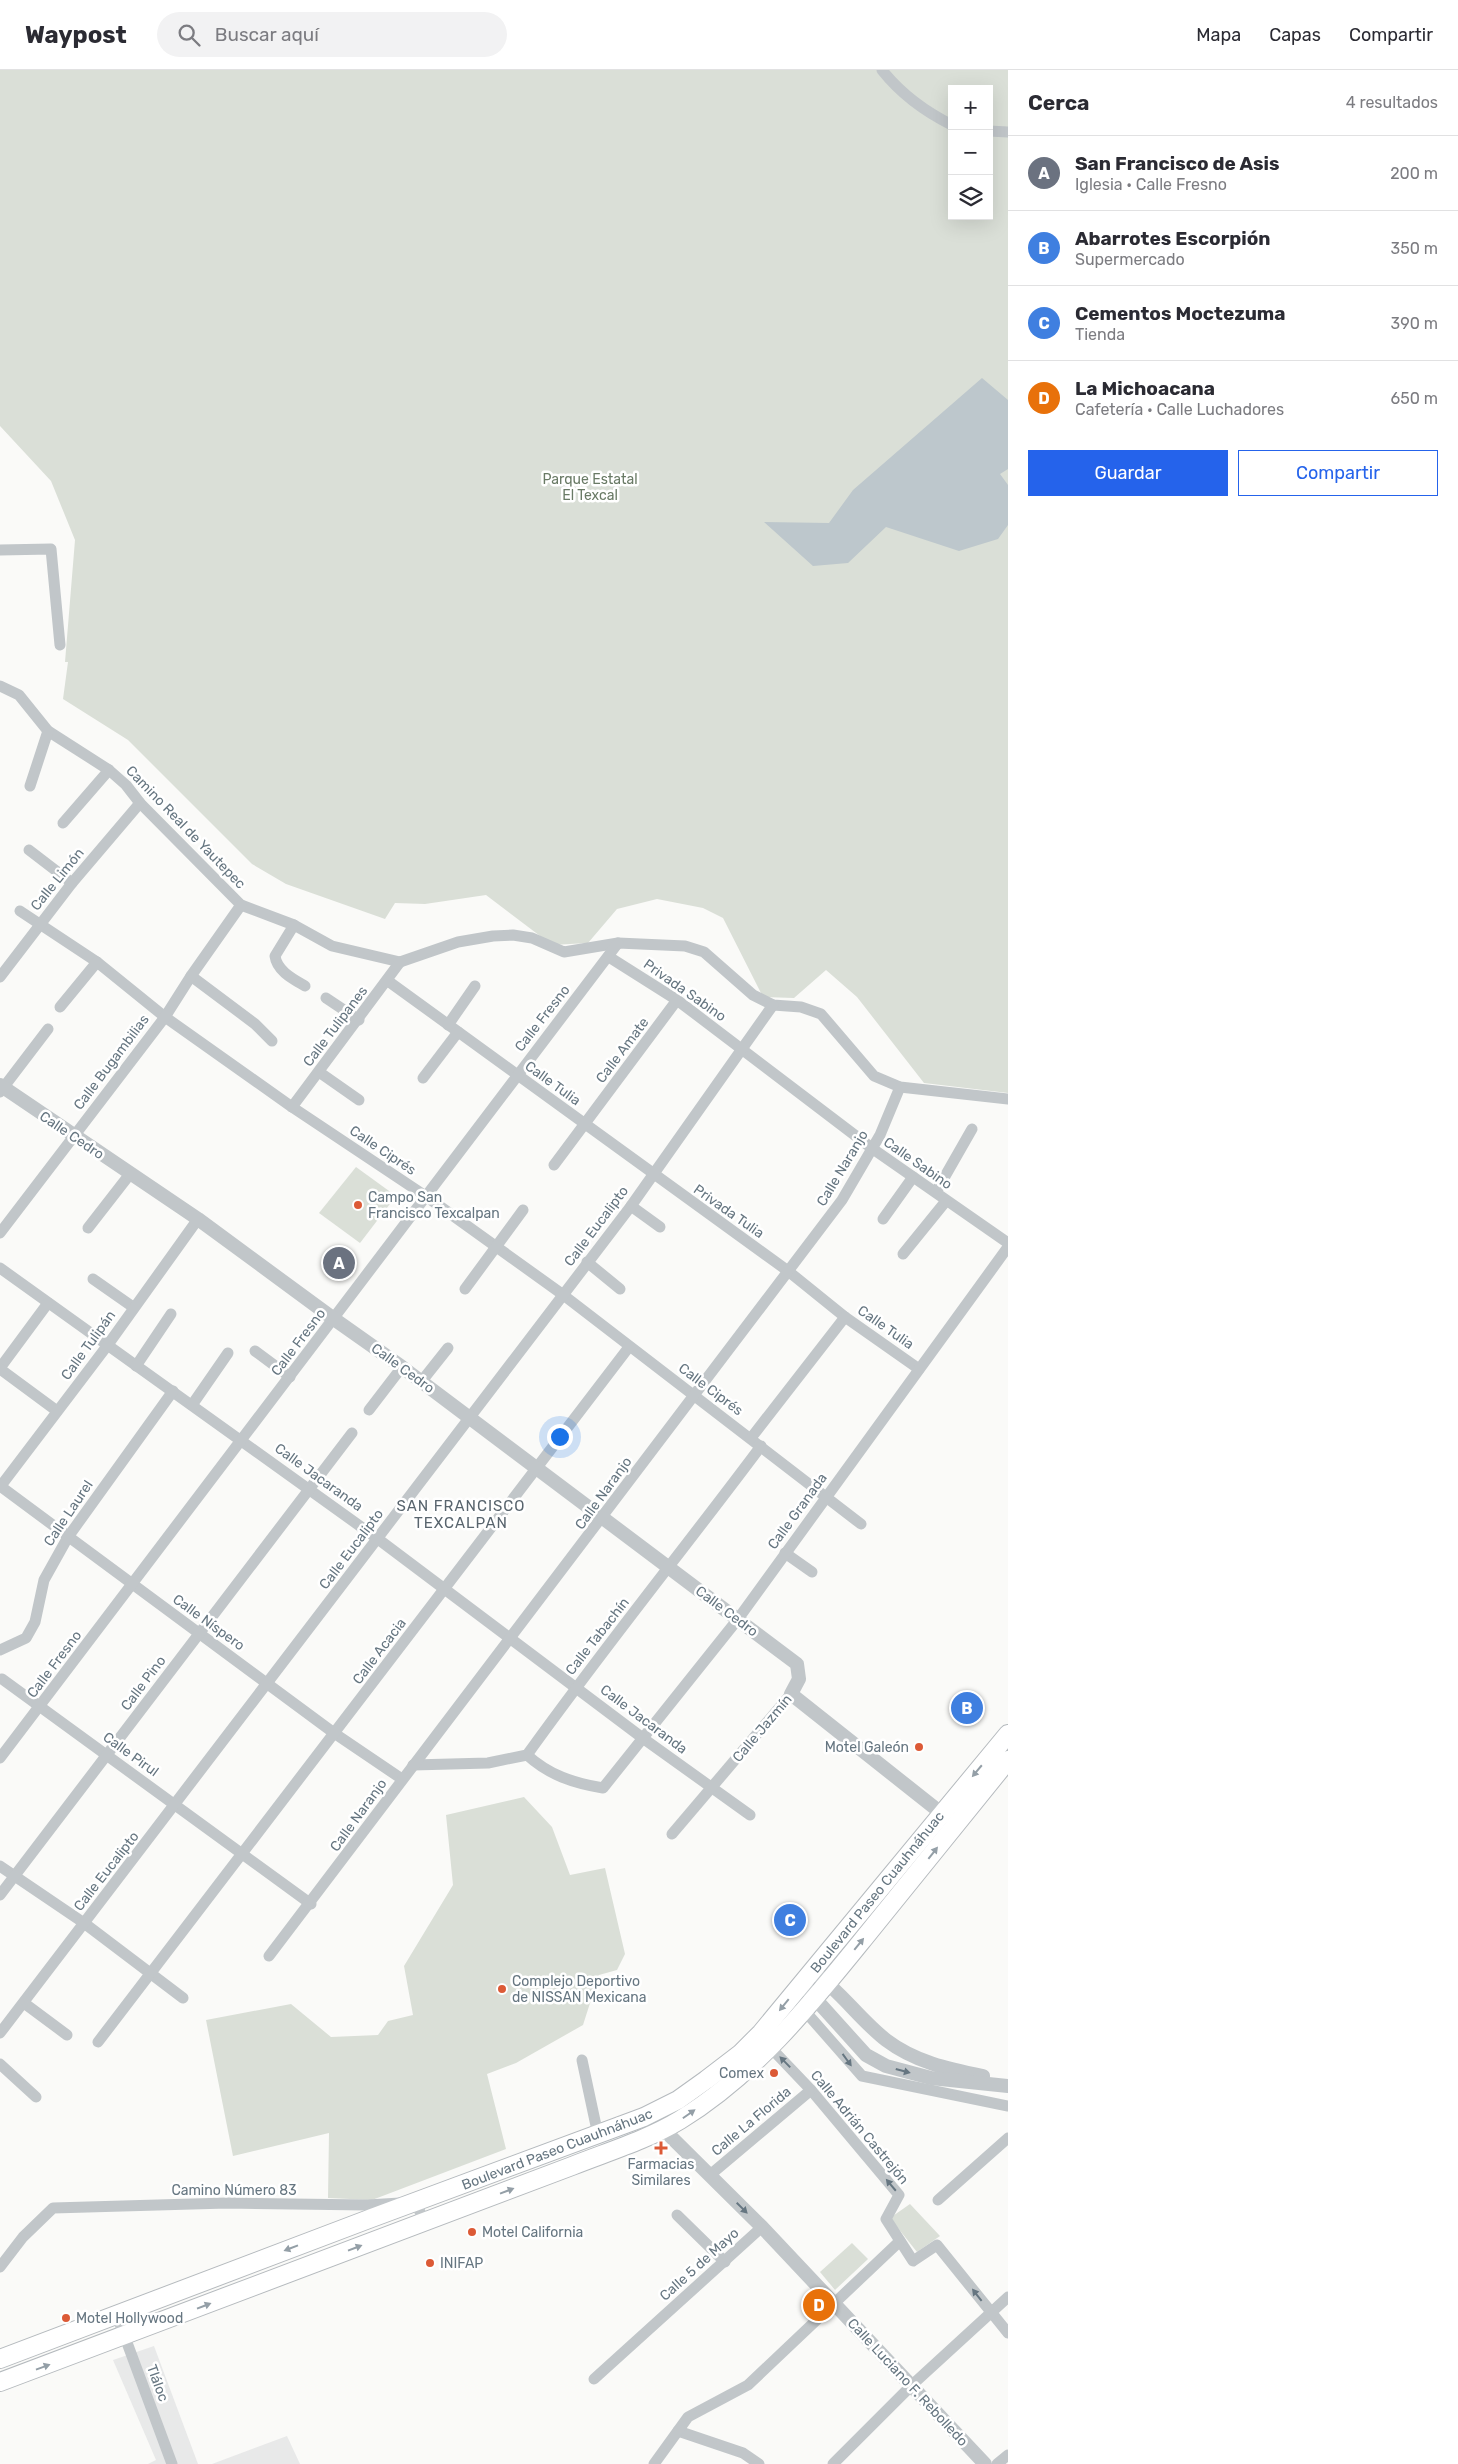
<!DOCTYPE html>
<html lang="es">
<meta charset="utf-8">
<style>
:root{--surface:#fff;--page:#f2f2f3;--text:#2b2b33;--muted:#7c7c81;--line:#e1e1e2;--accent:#2563eb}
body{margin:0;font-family:Rubik,sans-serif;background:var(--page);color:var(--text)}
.controls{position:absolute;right:15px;top:15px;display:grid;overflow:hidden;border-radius:0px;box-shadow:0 5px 20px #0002}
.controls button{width:45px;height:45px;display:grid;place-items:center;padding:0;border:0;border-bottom:1px solid var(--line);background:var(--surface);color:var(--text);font:25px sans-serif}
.you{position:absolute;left:559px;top:1366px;width:18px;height:18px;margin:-12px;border:4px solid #fff;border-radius:50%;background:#1a73e8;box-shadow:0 0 0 8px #1a73e833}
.badge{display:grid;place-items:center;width:32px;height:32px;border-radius:50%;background:var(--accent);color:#fff;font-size:16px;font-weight:700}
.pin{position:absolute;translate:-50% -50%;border:2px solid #fff;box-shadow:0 1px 5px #0006}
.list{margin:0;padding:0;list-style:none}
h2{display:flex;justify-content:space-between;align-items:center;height:65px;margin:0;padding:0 20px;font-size:21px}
h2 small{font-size:16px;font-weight:400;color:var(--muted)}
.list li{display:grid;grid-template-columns:32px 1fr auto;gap:15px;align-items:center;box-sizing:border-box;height:75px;padding:0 20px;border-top:1px solid var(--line)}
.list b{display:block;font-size:19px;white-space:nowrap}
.list p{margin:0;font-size:16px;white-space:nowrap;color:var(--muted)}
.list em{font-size:16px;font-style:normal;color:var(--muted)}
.actions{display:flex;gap:10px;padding:15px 20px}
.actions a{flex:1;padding:11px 0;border:1px solid var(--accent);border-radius:0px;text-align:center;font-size:18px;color:var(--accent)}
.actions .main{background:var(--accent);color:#fff}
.icon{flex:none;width:28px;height:28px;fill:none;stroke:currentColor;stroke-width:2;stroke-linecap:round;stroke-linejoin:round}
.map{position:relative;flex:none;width:1008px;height:2394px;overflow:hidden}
header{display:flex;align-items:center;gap:30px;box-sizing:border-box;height:70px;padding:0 25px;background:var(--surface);border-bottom:1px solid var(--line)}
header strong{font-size:24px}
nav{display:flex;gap:28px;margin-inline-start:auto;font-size:18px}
.search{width:350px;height:45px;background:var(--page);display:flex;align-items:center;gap:12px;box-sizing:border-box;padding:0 18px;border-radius:28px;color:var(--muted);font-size:19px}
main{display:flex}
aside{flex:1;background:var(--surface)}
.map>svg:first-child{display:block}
.built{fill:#e8e9e9}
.green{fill:#dadfd7;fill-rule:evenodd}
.water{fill:#bdc7cc}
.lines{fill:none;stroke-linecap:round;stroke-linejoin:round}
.primary-casing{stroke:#b5babe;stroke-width:20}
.minor{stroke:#c1c6c9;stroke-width:11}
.tertiary{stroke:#c1c6c9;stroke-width:14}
.primary{stroke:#fff;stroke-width:18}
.oneway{fill:#949fa7}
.oneway2{fill:#667681}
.poi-dot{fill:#dc5a36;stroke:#fff;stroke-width:2}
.labels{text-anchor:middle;stroke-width:5;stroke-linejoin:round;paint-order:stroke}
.park-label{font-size:14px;fill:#697a65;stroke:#fff}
.street-label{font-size:14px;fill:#667681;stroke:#fff}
.poi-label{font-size:14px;fill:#667681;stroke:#fff;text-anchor:start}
.neighbourhood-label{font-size:15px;letter-spacing:1px;fill:#58646d;stroke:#fff}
</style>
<header>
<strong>Waypost</strong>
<div class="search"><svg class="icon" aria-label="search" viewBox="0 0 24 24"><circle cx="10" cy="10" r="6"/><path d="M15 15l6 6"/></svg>Buscar aquí</div>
<nav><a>Mapa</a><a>Capas</a><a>Compartir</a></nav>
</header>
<main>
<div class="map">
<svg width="1008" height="2394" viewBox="0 0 1008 2394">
<rect width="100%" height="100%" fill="#fafaf8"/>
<g class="built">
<polygon points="154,2276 198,2394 148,2394 156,2390 113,2290"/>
<polygon points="287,2366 300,2394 212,2394"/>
</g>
<g class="green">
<path d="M0,0H1008V1023L924,1013L857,927L826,900L794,928L763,927L723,848L703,838L657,829L617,839L588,873L552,875L486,825L425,834L395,833L385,849L286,814L252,794L128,670L63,629L68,592H65L75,470L51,411L0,356ZM952,19H989V146H952Z"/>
<polygon points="356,1097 396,1126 360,1173 319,1143"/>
<polygon points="524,1727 552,1757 570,1805 605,1798 625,1884 617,1900 599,1905 583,1955 516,1993 487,2004 506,2079 372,2130 328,2128 329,2063 233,2086 206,1950 291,1934 331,1967 378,1965 388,1951 413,1945 404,1896 453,1815 446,1745"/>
<polygon points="910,2134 940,2166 917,2182 890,2148"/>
<polygon points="852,2173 868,2189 835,2220 820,2202"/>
</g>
<polygon class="water" points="982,308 1008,330 1008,399 1000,404 1008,415 1008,455 998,469 959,481 886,457 848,493 813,496 764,452 829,453 853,420"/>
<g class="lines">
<defs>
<g id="primary">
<polyline points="0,2289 369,2149 644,2047 678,2030 706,2010 740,1984 761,1963 1008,1664"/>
<path d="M0,2312L572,2096C607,2082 647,2070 680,2050C755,2004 810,1935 865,1867C913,1808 960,1749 1008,1690"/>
</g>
</defs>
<use href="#primary" class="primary-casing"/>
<g class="minor">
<path d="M882,0C901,24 924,41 952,55"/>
<polyline points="989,61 1008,62"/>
<polyline points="0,480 51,479 60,575"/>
<polyline points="0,616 19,625 48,661 109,700 126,715 140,733 241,835 294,855 332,876 400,892 458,872 493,866 513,865 532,868 564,882 618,873 685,876 704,882 753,925 773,935 801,937 821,944 874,1006 900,1017 1008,1029"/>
<polyline points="30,716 48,661"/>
<polyline points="63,753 109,700"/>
<polyline points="29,780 72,813"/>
<polyline points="20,841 97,892 165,947 292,1037 427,1127 562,1224 861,1454"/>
<path d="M294,855L275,886C277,901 293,909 305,916"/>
<polyline points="609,887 677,930 873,1079 1008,1173"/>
<polyline points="191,906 255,954 272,971"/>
<polyline points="0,907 72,813 140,733"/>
<polyline points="388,911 788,1201 845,1247 919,1299"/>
<polyline points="326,928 359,950"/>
<polyline points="60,937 97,892"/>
<polyline points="448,955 475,916"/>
<polyline points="319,1002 359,1030"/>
<polyline points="423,1008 458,962"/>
<polyline points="0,1022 48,959"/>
<polyline points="292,1037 400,892"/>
<polyline points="554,1095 677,930"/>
<polyline points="936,1122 972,1059"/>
<polyline points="631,1136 660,1157"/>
<polyline points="883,1149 913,1107"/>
<polyline points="88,1158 130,1104"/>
<polyline points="0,1163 165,947 191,906 241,835"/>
<polyline points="903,1184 946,1131"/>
<polyline points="587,1192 620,1219"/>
<polyline points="0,1198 378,1469 644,1669 750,1745"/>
<polyline points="93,1209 133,1237"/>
<polyline points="465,1219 523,1140"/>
<polyline points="255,1281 290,1307"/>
<polyline points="136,1296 171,1244"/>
<polyline points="0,1298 48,1233"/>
<polyline points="0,1299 57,1341"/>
<polyline points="421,1312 448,1278"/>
<polyline points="192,1335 228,1283"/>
<polyline points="369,1340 402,1297"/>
<polyline points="751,1368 845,1247"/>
<polyline points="0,1416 334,1663 402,1709"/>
<polyline points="0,1417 107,1276 198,1149"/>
<polyline points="785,1483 812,1502"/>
<polyline points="0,1580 26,1568 35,1552 44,1510 68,1467 173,1321"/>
<polyline points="2,1609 311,1834"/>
<path d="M527,1685C549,1705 573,1713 603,1718L738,1549L1008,1177"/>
<polyline points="0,1688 618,873"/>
<path d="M413,1695L488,1693L527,1685C602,1580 684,1479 761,1376"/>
<polyline points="672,1764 791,1624"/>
<polyline points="0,1796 84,1853 183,1928"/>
<polyline points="0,1825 352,1363"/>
<polyline points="269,1886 842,1130 880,1065 900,1017"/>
<polyline points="24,1933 67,1965"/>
<polyline points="804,1940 862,2006 1008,2036"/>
<polyline points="0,1963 631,1136 773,935"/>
<polyline points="98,1972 629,1277"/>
<polyline points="771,1978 811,2020 899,2125 886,2149 913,2191 937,2175 1008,2263"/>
<polyline points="582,1990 598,2065"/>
<polyline points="0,1994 36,2027"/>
<polyline points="710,2105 811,2020"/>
<polyline points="938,2130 1008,2068"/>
<polyline points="677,2145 725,2192"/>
<polyline points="0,2197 23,2167 53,2138 227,2133 368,2135 416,2132 424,2152"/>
<polyline points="116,2243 172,2394"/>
<polyline points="594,2309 762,2157"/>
<polyline points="678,2361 743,2383 759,2394"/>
<polyline points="654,2394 688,2347 748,2315 900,2171"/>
<polyline points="833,2394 912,2315 1008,2227"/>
<polyline points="997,2394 1008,2385"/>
</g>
<g class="tertiary">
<polyline points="0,1015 198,1149 334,1249 402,1297 797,1594 799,1609 791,1624 950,1750"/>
<path d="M812,1901C840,1920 859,1949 886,1970C915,1992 948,1999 983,2006"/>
<polyline points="802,1914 866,1985 886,1996 931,2008 1008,2016"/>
<polyline points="663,2059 762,2157 985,2394"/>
</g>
<use href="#primary" class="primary"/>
</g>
<defs><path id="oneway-solid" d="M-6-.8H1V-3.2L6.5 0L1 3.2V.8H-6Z" transform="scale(1.25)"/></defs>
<g class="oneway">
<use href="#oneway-solid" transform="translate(977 1701) rotate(130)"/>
<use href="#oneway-solid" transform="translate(933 1783) rotate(-52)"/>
<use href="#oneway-solid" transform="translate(859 1874) rotate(-51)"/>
<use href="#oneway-solid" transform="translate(784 1935) rotate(129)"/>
<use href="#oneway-solid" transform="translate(689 2044) rotate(-35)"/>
<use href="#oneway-solid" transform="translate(507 2121) rotate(-21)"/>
<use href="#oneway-solid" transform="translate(291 2178) rotate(159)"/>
<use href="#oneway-solid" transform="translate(355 2178) rotate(-21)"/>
<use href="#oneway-solid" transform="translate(204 2236) rotate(-21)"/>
<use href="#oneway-solid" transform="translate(43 2297) rotate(-20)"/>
</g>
<g class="oneway2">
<use href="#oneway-solid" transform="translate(847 1990) rotate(54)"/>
<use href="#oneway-solid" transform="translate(785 1992) rotate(-134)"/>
<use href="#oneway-solid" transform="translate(903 2001) rotate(15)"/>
<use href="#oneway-solid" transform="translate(891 2115) rotate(-130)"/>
<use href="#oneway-solid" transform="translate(742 2138) rotate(45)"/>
<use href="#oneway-solid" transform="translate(977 2225) rotate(-128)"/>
</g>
<g class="poi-dot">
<circle cx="358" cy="1135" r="5"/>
<circle cx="919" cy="1677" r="5"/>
<circle cx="502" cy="1919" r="5"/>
<circle cx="774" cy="2003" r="5"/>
<path d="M658.5 2070.5h5v5h5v5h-5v5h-5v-5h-5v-5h5z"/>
<circle cx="472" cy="2162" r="5"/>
<circle cx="430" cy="2193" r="5"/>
<circle cx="66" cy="2248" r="5"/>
</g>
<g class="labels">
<g class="park-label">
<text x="590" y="414">Parque Estatal<tspan x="590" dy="16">El Texcal</tspan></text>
</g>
<g class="street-label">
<text transform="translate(186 757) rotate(46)" y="5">Camino Real de Yautepec</text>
<text transform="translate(57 809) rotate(-51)" y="5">Calle Limón</text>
<text transform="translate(685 920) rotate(35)" y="5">Privada Sabino</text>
<text transform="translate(542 948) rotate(-52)" y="5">Calle Fresno</text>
<text transform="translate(335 956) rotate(-53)" y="5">Calle Tulipanes</text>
<text transform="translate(622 980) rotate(-53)" y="5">Calle Amate</text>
<text transform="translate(111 992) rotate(-53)" y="5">Calle Bugambilias</text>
<text transform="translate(553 1013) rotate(36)" y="5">Calle Tulia</text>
<text transform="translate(72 1065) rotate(34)" y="5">Calle Cedro</text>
<text transform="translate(383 1080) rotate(34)" y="5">Calle Ciprés</text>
<text transform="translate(918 1093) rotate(35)" y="5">Calle Sabino</text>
<text transform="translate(842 1098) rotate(-59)" y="5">Calle Naranjo</text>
<text transform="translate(729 1141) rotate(35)" y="5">Privada Tulia</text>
<text transform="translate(596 1156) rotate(-53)" y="5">Calle Eucalipto</text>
<text transform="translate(886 1257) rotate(35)" y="5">Calle Tulia</text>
<text transform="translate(298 1272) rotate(-53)" y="5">Calle Fresno</text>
<text transform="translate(88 1275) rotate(-54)" y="5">Calle Tulipán</text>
<text transform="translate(403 1298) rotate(36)" y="5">Calle Cedro</text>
<text transform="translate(711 1319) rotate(37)" y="5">Calle Ciprés</text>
<text transform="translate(319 1407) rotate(36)" y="5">Calle Jacaranda</text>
<text transform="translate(603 1423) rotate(-54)" y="5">Calle Naranjo</text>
<text transform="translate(797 1441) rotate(-54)" y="5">Calle Granada</text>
<text transform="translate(68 1443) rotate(-56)" y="5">Calle Laurel</text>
<text transform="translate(351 1479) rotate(-53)" y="5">Calle Eucalipto</text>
<text transform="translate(727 1541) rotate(37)" y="5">Calle Cedro</text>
<text transform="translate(209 1552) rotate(36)" y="5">Calle Níspero</text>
<text transform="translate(597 1566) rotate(-52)" y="5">Calle Tabachín</text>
<text transform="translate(379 1581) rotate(-53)" y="5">Calle Acacia</text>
<text transform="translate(54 1594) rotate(-53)" y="5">Calle Fresno</text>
<text transform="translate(143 1613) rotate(-53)" y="5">Calle Pino</text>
<text transform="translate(644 1649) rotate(37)" y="5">Calle Jacaranda</text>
<text transform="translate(762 1658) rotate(-50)" y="5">Calle Jazmín</text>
<text transform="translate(131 1684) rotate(36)" y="5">Calle Pirul</text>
<text transform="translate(358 1745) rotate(-54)" y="5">Calle Naranjo</text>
<text transform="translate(106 1801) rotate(-52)" y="5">Calle Eucalipto</text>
<text transform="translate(877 1822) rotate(-51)" y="5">Boulevard Paseo Cuauhnáhuac</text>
<text transform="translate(751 2051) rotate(-40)" y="5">Calle La Florida</text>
<text transform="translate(860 2057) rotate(50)" y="5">Calle Adrián Castrejón</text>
<text transform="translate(557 2079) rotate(-21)" y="5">Boulevard Paseo Cuauhnáhuac</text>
<text x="234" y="2125">Camino Número 83</text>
<text transform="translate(699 2194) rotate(-42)" y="5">Calle 5 de Mayo</text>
<text transform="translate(908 2312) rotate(47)" y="5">Calle Luciano F. Rebolledo</text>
<text transform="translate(158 2313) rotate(70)" y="5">Tláloc</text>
</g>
<g class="poi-label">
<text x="368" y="1132">Campo San<tspan x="368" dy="16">Francisco Texcalpan</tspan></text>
<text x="909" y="1682" text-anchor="end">Motel Galeón</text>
<text x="512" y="1916">Complejo Deportivo<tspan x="512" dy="16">de NISSAN Mexicana</tspan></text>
<text x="764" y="2008" text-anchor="end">Comex</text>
<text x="661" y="2099" text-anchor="middle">Farmacias<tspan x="661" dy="16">Similares</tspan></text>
<text x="482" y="2167">Motel California</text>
<text x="440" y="2198">INIFAP</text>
<text x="76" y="2253">Motel Hollywood</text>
</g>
<g class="neighbourhood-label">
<text x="461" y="1441">SAN FRANCISCO<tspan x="461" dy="17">TEXCALPAN</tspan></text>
</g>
</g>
</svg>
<div class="controls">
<button>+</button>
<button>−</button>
<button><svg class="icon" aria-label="layers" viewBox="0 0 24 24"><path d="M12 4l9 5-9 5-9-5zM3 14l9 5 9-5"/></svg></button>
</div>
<div class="you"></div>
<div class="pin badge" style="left:339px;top:1193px;background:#6b7280">A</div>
<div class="pin badge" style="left:967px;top:1638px;background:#3f7fe0">B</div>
<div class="pin badge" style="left:790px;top:1850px;background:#3f7fe0">C</div>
<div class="pin badge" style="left:819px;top:2235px;background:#e8710a">D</div>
</div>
<aside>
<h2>Cerca<small>4 resultados</small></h2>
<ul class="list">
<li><span class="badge" style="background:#6b7280">A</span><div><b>San Francisco de Asis</b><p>Iglesia · Calle Fresno</p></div><em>200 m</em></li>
<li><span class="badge" style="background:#3f7fe0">B</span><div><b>Abarrotes Escorpión</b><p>Supermercado</p></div><em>350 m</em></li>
<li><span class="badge" style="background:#3f7fe0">C</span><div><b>Cementos Moctezuma</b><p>Tienda</p></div><em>390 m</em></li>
<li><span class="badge" style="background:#e8710a">D</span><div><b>La Michoacana</b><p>Cafetería · Calle Luchadores</p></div><em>650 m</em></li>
</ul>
<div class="actions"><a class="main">Guardar</a><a>Compartir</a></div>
</aside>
</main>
